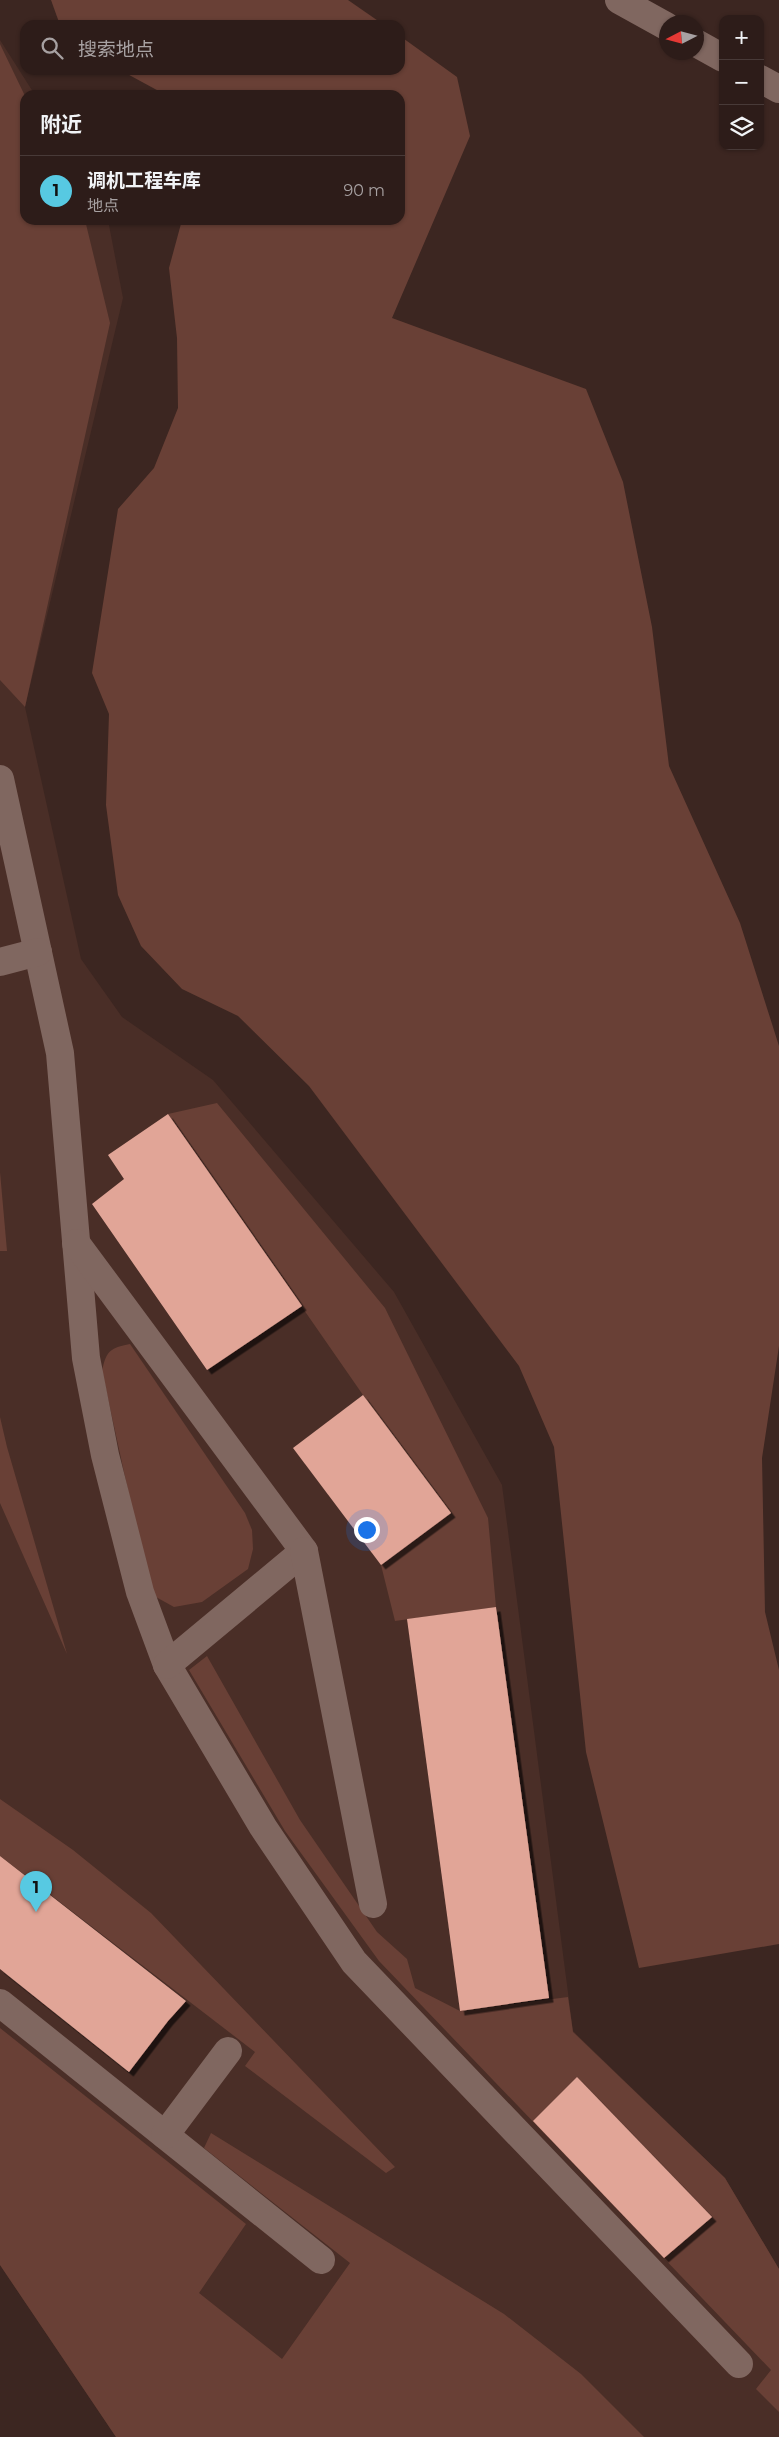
<!DOCTYPE html>
<html lang="zh">
<meta charset="utf-8">
<style>
:root{--surface:#2d1c19;--page:#352522;--text:#f1f3f6;--muted:#a7a1a2;--line:#483a38;--accent:#57c9e2}
body{margin:0;font-family:Montserrat,"Noto Sans SC",sans-serif;background:var(--page);color:var(--text)}
.controls{position:absolute;right:15px;top:15px;display:grid;overflow:hidden;border-radius:10px;box-shadow:0 1px 4px #0004}
.controls button{width:45px;height:45px;display:grid;place-items:center;padding:0;border:0;border-bottom:1px solid var(--line);background:var(--surface);color:var(--text);font:25px sans-serif}
.compass{position:absolute;left:659px;top:15px;width:45px;height:45px;border-radius:50%;background:var(--surface);box-shadow:0 1px 4px #0004;rotate:264deg}
.you{position:absolute;left:366px;top:1529px;width:18px;height:18px;margin:-12px;border:4px solid #fff;border-radius:50%;background:#1a73e8;box-shadow:0 0 0 8px #1a73e833}
.badge{display:grid;place-items:center;width:32px;height:32px;border-radius:50%;background:var(--accent);color:#111;font-size:16px;font-weight:700}
.pin{position:absolute;translate:-50% -41px;filter:drop-shadow(0 1px 2px #0008)}
.pin::after{content:'';position:absolute;top:26px;width:18px;height:15px;background:inherit;clip-path:polygon(0 0,100% 0,50% 100%)}
.list{margin:0;padding:0;list-style:none}
h2{display:flex;justify-content:space-between;align-items:center;height:65px;margin:0;padding:0 20px;font-size:21px}
h2 small{font-size:16px;font-weight:400;color:var(--muted)}
.list li{display:grid;grid-template-columns:32px 1fr auto;gap:15px;align-items:center;box-sizing:border-box;height:70px;padding:0 20px;border-top:1px solid var(--line)}
.list b{display:block;font-size:19px;white-space:nowrap}
.list p{margin:0;font-size:16px;white-space:nowrap;color:var(--muted)}
.list em{font-size:16px;font-style:normal;color:var(--muted)}
.icon{flex:none;width:28px;height:28px;fill:none;stroke:currentColor;stroke-width:2;stroke-linecap:round;stroke-linejoin:round}
.map{position:relative;flex:none;width:779px;height:2437px;overflow:hidden}
.search{position:absolute;background:var(--surface);box-shadow:0 1px 4px #0004;left:20px;top:20px;width:385px;height:55px;display:flex;align-items:center;gap:12px;box-sizing:border-box;padding:0 18px;border-radius:15px;color:var(--muted);font-size:19px}
.panel{position:absolute;background:var(--surface);box-shadow:0 1px 4px #0004;left:20px;top:90px;width:385px;height:135px;border-radius:15px}
.map>svg:first-child{display:block}
.built{fill:#4a2e27}
.green{fill:#694036}
.building{fill:#e1a597;filter:url(#shadow)}
.lines{fill:none;stroke-linecap:round;stroke-linejoin:round}
.minor{stroke:#806760;stroke-width:28}
</style>
<div class="map">
<svg width="779" height="2437" viewBox="0 0 779 2437">
<defs>
<filter id="shadow"><feDropShadow dx="4.5" dy="4.5" stdDeviation="0" flood-color="#0009"/></filter>
</defs>
<rect width="100%" height="100%" fill="#3c2621"/>
<polygon class="built" points="0,40 35,95 25,95 25,220 108,220 123,298 25,707 81,959 122,1017 213,1080 394,1292 502,1485 573,2031 725,2178 779,2269 779,2437 116,2437 0,2265"/>
<g class="green">
<polygon points="51,0 348,0 384,25 60,25"/>
<polygon points="400,36 457,77 470,136 392,318 586,389 623,482 652,627 669,766 740,923 779,1046 779,1346 762,1458 765,1612 779,1670 779,1944 639,1968 586,1752 554,1447 519,1366 309,1086 238,1016 182,989 141,946 118,895 106,805 109,714 92,673 118,509 154,468 178,408 177,338 169,268 182,220 400,220 400,95 166,95 120,70 400,70"/>
<polygon points="0,44 25,96 25,220 85,220 110,323 25,707 0,680"/>
<polygon points="217,1103 385,1308 488,1518 496,1607 395,1621 381,1565 450,1513 363,1395 168,1114"/>
<polygon points="0,1172 7,1251 0,1251"/>
<path d="M130,1344L245,1513L252,1530L253,1549L248,1569L202,1602L174,1607L156,1597L146,1573L102,1371C106,1351 110,1348 130,1344Z"/>
<polygon points="0,1417 7,1447 67,1654 0,1503"/>
<polygon points="207,1656 300,1820 377,1932 407,1959 415,1988 460,2011 568,1997 573,2032 725,2178 779,2269 779,2412 756,2389 771,2370 379,1961 285,1831 189,1670"/>
<polygon points="0,1799 73,1850 151,1913 395,2167 386,2173 245,2066 255,2052 0,1856"/>
<polygon points="0,2028 246,2224 199,2293 282,2359 350,2263 204,2148 211,2133 504,2314 581,2374 644,2437 116,2437 0,2265"/>
</g>
<g class="building">
<polygon points="168,1114 302,1306 207,1370 92,1204 124,1179 108,1155"/>
<polygon points="363,1395 451,1513 381,1565 293,1448"/>
<polygon points="496,1607 549,1998 460,2011 407,1619"/>
<polygon points="0,1856 186,2001 168,2021 129,2072 0,1969"/>
<polygon points="577,2077 712,2217 664,2258 533,2121"/>
</g>
<g class="lines">
<g class="minor">
<polyline points="619,0 666,26"/>
<polyline points="696,43 723,58"/>
<polyline points="760,79 779,89"/>
<polyline points="0,779 60,1053 86,1358 105,1455 140,1592 167,1665 263,1827 354,1962 739,2364"/>
<polyline points="0,962 38,952"/>
<polyline points="76,1243 304,1551 167,1665"/>
<polyline points="304,1551 373,1904"/>
<polyline points="0,2003 321,2260"/>
<polyline points="165,2135 228,2051"/>
</g>
</g>
</svg>
<div class="controls">
<button>+</button>
<button>−</button>
<button><svg class="icon" aria-label="layers" viewBox="0 0 24 24"><path d="M12 4l9 5-9 5-9-5zM3 14l9 5 9-5"/></svg></button>
</div>
<svg class="compass" viewBox="-18 -18 36 36"><path d="M0-13l5 13h-10z" fill="#e53935"/><path d="M0 13l5-13h-10z" fill="#a7a1a2"/></svg>
<div class="you"></div>
<div class="pin badge" style="left:36px;top:1912px">1</div>
<div class="search"><svg class="icon" aria-label="search" viewBox="0 0 24 24"><circle cx="10" cy="10" r="6"/><path d="M15 15l6 6"/></svg>搜索地点</div>
<section class="panel">
<h2>附近<small></small></h2>
<ul class="list">
<li><span class="badge">1</span><div><b>调机工程车库</b><p>地点</p></div><em>90 m</em></li>
</ul>
</section>
</div>
